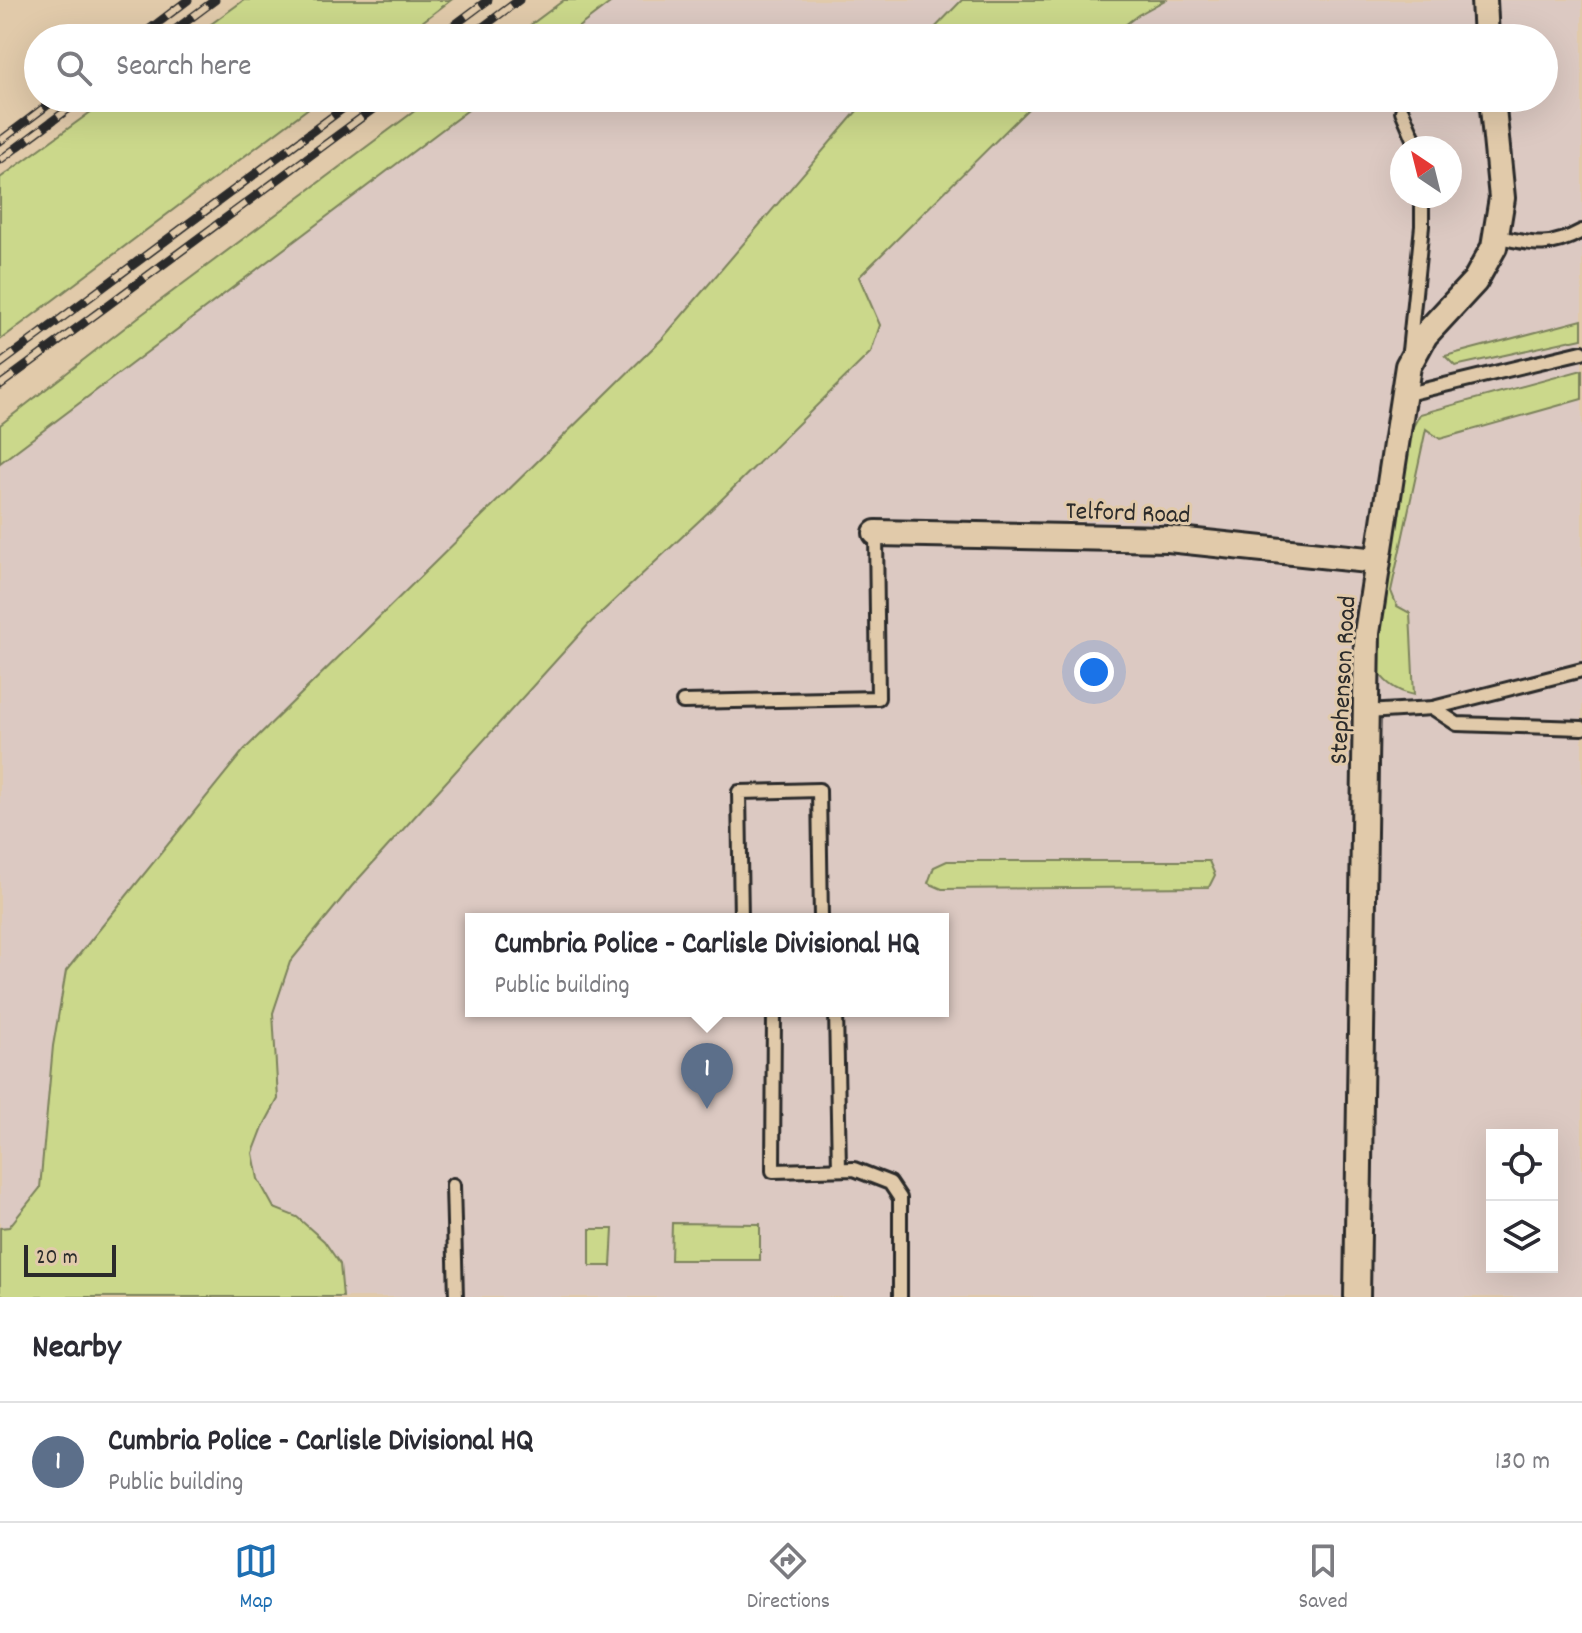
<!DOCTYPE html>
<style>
:root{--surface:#fff;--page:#f2f2f3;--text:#2b2b33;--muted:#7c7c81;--line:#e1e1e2;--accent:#1f6fb2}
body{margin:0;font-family:Dekko,sans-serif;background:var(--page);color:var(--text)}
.controls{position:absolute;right:24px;bottom:24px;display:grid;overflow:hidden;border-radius:0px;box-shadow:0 8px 32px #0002}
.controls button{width:72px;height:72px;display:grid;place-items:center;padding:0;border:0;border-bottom:2px solid var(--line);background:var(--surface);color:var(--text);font:40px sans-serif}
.compass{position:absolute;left:1390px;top:136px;width:72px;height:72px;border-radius:50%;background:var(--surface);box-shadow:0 8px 32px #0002;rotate:325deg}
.scale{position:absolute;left:24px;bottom:20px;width:92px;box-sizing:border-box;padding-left:8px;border:4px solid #2b2b2b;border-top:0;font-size:22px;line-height:28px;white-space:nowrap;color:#2b2b2b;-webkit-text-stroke:6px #e1caaa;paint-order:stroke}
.you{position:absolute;left:1094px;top:672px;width:28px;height:28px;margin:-20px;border:6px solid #fff;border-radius:50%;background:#1a73e8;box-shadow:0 0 0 12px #1a73e833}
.badge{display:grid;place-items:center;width:52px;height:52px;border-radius:50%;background:var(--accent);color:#fff;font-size:26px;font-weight:700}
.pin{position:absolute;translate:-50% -66px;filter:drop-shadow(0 2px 4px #0008)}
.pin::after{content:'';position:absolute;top:42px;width:28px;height:24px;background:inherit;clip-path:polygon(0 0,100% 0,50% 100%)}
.popup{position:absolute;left:465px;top:913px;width:484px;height:104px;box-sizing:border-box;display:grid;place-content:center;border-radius:0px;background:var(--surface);filter:drop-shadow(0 2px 6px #0005);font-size:26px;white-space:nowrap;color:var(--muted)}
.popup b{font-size:30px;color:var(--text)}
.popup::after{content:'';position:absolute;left:50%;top:100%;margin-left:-16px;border:16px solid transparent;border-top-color:var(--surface)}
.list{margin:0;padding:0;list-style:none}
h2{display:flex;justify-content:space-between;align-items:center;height:104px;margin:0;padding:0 32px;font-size:34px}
h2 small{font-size:26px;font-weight:400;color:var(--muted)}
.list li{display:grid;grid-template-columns:52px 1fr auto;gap:24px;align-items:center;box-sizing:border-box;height:120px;padding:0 32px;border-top:2px solid var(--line)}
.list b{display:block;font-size:30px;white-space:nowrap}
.list p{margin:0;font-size:26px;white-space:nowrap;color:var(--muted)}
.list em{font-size:26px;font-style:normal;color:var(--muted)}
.icon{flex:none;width:44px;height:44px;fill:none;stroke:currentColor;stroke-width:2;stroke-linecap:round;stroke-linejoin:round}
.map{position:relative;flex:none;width:1582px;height:1297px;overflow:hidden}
.search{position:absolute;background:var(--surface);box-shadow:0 8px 32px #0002;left:24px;right:24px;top:24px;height:88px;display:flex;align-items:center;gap:20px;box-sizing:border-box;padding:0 28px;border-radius:44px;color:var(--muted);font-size:30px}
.sheet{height:224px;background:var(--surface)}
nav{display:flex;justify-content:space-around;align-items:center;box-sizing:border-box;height:112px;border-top:2px solid var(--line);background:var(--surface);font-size:22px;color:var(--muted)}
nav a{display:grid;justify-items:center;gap:4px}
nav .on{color:var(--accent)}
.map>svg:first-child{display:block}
.built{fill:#dcc9c2;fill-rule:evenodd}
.green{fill:#cbd88b;stroke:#7b825b;stroke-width:2}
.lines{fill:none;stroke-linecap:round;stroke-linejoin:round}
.lane-casing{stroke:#2b2b2b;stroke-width:18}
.street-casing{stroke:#2b2b2b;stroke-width:30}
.lane{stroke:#e1caaa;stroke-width:12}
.street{stroke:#e1caaa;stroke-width:24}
.rail-casing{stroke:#2b2b2b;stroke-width:9}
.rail{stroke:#e1caaa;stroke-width:6;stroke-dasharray:18;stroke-linecap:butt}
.labels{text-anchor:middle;stroke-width:6;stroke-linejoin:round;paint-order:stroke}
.street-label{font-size:26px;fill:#2b2b2b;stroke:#e1caaa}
</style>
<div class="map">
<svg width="1582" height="1297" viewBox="0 0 1582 1297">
<rect width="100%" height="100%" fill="#e1caaa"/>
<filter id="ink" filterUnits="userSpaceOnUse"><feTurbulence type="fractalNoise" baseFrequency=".0125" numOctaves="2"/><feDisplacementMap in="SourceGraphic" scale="16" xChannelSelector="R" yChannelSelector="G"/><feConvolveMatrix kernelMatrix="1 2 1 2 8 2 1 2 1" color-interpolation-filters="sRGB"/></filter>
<g filter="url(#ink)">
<path class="built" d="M614,0H1582V1297H0V463L484,98H1544V38H564ZM1402,148H1450V196H1402ZM471,919H943V1011H471ZM1492,1135H1552V1267H1492Z"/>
<g class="green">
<polygon points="244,0 451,0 401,38 192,38"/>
<polygon points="564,0 614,0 564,38 513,38"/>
<polygon points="962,0 1165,0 1138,15 1108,38 925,38"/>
<polygon points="110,98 322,98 0,340 0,178"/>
<polygon points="432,98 484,98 0,463 0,425 141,315"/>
<polygon points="868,98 1039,98 859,277 880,325 871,352 717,504 588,625 352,886 290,962 273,1013 278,1099 263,1127 253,1153 258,1179 274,1208 297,1217 324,1241 340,1264 343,1297 6,1297 0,1294 0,1228 9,1227 40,1188 53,1046 66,971 244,750 662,339"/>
<polygon points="1582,320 1582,338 1455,366 1445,356"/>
<path d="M1582,370V399L1440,439L1426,429L1391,591L1397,606L1410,613L1414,695C1394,691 1383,681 1372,663L1410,432L1420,414Z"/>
<polygon points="947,861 1209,861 1215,875 1209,887 942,889 928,883 934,867"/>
<polygon points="672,1223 760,1224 760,1260 671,1260"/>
<polygon points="590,1229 613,1229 611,1266 590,1266"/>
</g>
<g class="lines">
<defs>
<g id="lane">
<polyline points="1402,111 1418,148"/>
<path d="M1495,236C1532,244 1547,250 1582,231"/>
<polyline points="1409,351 1422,226 1422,196"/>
<polyline points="1403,395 1582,352"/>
<polyline points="683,702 878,698 876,533"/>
<polyline points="1433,708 1457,724 1582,728"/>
<polyline points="1366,712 1433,708 1582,670"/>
<polyline points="741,919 739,792 819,790 821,919"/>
<polyline points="774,1011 773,1171 854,1169 890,1183 900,1198 900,1297"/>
<polyline points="836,1011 839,1169"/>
<polyline points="453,1185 456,1297"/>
</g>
<g id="street">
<polyline points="1484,0 1486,38"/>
<polyline points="876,533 1168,539 1377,561"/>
<polyline points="1357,1297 1367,633 1408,366 1425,335 1475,281 1494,247 1502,198 1492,98"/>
</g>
</defs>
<use href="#lane" class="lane-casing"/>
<use href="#street" class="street-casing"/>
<use href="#lane" class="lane"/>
<use href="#street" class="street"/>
<defs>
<g id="rail">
<polyline points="138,38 188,0"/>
<polyline points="164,38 215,0"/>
<polyline points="437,38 488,0"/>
<polyline points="468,38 519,0"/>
<polyline points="0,141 57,98"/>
<polyline points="0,160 83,98"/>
<polyline points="0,364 357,98"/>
<polyline points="0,385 388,98"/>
</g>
</defs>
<use href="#rail" class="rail-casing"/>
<use href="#rail" class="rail"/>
</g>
</g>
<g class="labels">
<g class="street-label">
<text transform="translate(1128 511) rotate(2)" y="9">Telford Road</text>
<text transform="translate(1341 680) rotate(-87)" y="9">Stephenson Road</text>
</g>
</g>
</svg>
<div class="controls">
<button><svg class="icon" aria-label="locate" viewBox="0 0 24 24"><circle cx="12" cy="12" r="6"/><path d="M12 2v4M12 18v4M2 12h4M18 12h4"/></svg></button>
<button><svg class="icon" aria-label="layers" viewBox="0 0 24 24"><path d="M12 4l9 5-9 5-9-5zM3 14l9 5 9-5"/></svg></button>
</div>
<svg class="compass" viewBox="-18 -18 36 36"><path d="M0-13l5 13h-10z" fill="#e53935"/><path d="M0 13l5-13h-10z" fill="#7c7c81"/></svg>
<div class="scale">20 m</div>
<div class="you"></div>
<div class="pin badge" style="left:707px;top:1109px;background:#5c6f8a">1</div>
<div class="popup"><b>Cumbria Police - Carlisle Divisional HQ</b>Public building</div>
<div class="search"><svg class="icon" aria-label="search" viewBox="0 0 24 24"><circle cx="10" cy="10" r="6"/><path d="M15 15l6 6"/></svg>Search here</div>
</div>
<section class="sheet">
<h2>Nearby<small></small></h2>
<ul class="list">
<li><span class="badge" style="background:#5c6f8a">1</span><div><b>Cumbria Police - Carlisle Divisional HQ</b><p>Public building</p></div><em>130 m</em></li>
</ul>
</section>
<nav>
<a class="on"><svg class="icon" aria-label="map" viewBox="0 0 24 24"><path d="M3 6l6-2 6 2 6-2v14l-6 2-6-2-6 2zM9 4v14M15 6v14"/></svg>Map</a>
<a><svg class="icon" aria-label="directions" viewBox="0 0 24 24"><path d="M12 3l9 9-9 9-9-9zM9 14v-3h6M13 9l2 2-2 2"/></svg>Directions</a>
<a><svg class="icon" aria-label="saved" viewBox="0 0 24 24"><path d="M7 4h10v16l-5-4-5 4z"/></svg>Saved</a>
</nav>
